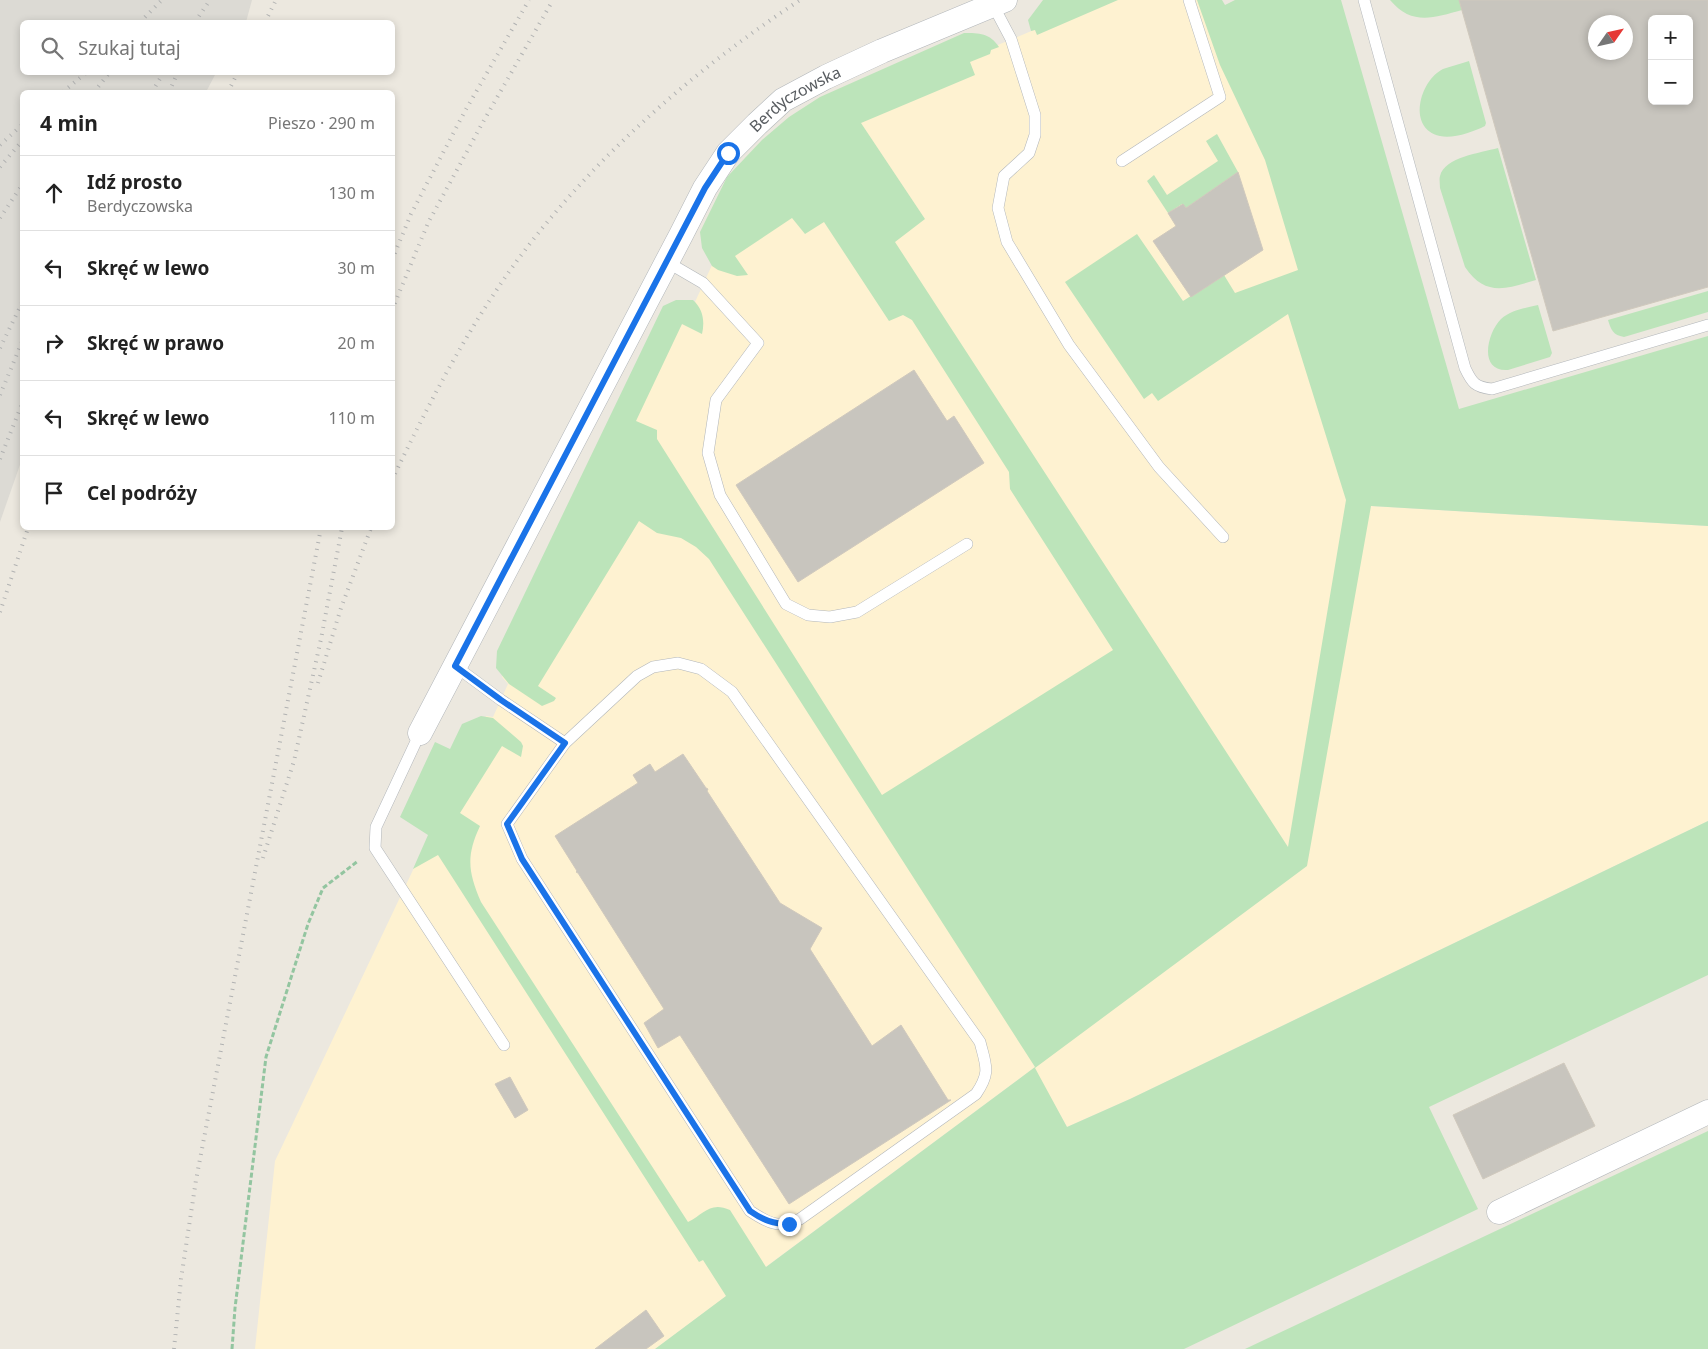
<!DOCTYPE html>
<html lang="pl">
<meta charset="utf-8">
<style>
:root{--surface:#fff;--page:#f2f2f2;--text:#222;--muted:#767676;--line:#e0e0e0}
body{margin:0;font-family:"Noto Sans",sans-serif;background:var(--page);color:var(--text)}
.controls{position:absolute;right:15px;top:15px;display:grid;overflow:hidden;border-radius:8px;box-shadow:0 2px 8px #0003}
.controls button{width:45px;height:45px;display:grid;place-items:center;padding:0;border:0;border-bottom:1px solid var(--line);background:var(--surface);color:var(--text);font:25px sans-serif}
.compass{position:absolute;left:1588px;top:15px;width:45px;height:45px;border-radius:50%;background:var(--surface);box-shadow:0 2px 8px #0003;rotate:56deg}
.stop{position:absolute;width:15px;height:15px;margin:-11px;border:4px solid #1a73e8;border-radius:50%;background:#fff}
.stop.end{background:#1a73e8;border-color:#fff;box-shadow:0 1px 5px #0008}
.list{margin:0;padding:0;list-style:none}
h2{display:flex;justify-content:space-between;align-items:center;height:65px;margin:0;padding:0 20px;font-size:21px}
h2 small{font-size:16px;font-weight:400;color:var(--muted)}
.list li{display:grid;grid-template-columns:32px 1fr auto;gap:15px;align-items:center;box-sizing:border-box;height:75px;padding:0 20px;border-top:1px solid var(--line)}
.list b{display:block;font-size:19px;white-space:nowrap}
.list p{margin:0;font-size:16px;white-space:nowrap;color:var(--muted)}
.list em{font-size:16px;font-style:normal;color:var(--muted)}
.icon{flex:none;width:28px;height:28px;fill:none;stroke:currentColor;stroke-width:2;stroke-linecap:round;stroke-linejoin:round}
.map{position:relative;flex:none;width:1708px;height:1349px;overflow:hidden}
.search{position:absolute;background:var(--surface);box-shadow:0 2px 8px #0003;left:20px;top:20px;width:375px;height:55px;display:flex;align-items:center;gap:12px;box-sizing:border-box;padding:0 18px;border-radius:8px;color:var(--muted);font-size:19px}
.panel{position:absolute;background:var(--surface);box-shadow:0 2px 8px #0003;left:20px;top:90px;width:375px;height:440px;border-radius:8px}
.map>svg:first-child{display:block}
.commercial{fill:#fef2d1}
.industrial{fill:#dcdad4}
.green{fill:#bce4ba}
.building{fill:#c8c5be;stroke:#d0c9bd;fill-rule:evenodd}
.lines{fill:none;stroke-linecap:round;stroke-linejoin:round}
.service-casing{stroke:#b2b6ba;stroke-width:12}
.minor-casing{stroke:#b2b6ba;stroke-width:25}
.path{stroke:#93c5a0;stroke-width:3;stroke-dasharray:5 2.5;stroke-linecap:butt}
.service{stroke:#fff;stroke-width:11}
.minor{stroke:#fff;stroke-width:24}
.rail{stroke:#b1b2b2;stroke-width:4;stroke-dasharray:1 6;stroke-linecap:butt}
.route{stroke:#1a73e8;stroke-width:6}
.labels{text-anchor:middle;stroke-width:4.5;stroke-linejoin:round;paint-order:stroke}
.street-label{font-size:16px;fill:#585c60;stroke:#fff}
</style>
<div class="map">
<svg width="1708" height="1349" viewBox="0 0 1708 1349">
<rect width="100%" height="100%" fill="#ece8df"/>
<polygon class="commercial" points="1105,0 1217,0 1371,506 1708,526 1708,821 1130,1099 1067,1127 1034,1068 655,1349 255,1349 275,1161 486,716 493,717 508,684 502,677 626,419 695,302 712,265 798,129"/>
<polygon class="industrial" points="0,0 252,0 246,22 22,22 22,72 216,73 206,92 22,92 22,459 0,522"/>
<g class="green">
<polygon points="1043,0 1118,0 1037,35 1035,30 1031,31 1028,20"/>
<path d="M1197,0H1222L1225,5L1235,0H1341L1459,409L1708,336V526L1371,506L1307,866L1035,1068L1067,1127L1130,1099L1708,821V975L1429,1107L1478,1209L1184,1349H655L726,1296L703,1260L699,1262L438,855L413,869L428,835L400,817L435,742L450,749L462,724L481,716L493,718L521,742L523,746L521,757L502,746L460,813L480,826C466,856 468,872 481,902L688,1222C704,1214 710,1201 730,1210L766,1267L1035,1067L709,559L696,547L681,538L657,533L639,521L538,686L556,698L554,701L542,706L509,684L496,668L497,651L663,306L676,300H693C703,309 705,321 702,334L682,324L636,421L657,430V439L882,795L1113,650L1010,489L1009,472L912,320L903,315L889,321L824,222L805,234L792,218L735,256L748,275L737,276L718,270L712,266L702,248L700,232L727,177L762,140L789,117L820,97L964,33C979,33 990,33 999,47L991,50L990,54L970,62L975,75L861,123L925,219L895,242L1288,847L1346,500L1288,314L1158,401L1152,393L1144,399L1065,282L1137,234L1183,301L1224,275L1235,293L1298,270L1265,160L1220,65Z"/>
<path d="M1390,0H1459L1462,10C1433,18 1412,26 1390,0Z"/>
<path d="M1469,61L1486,123L1485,126C1473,132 1453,139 1440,136C1407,129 1419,81 1443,69C1451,66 1461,64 1469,61Z"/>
<polygon points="1217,134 1238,172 1186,208 1182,204 1168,213 1147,181 1154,175 1167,195 1218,161 1206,141"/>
<path d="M1498,148L1536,280C1506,289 1485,297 1465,267L1440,188C1440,184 1439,179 1440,176C1445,157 1480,153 1498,148Z"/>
<path d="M1708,291V312L1624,337C1613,335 1611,330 1608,320Z"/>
<path d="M1538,305L1552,353L1550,357L1508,370C1478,372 1487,333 1501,319C1511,310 1526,308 1538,305Z"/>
<polygon points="1708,1131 1708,1349 1245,1349"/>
</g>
<g class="building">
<path d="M1459,0H1708V287L1553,331ZM1652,19H1689V101H1652ZM1596,22H1626V52H1596Z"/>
<polygon points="1238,172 1263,250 1191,297 1153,241 1176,226 1168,213 1183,204 1186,208"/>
<polygon points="914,370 947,421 954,416 984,463 798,582 736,485"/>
<polygon points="683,754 706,788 708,789 707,791 780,903 822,928 810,949 872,1046 901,1025 948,1100 951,1100 789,1204 680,1035 658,1048 644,1023 664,1009 578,873 576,872 577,871 555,836 638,783 633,775 650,764 655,772"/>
<polygon points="1564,1063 1595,1126 1483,1179 1453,1115"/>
<polygon points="510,1077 528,1110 515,1118 495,1084"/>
<polygon points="646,1310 664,1336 646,1349 595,1349"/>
</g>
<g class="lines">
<defs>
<g id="service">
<path d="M1364,0L1465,368C1472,383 1475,387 1492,389L1708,325"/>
<polyline points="993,5 1011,39 1035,115 1035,135 1029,153 1004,176 998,208 1007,242 1069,345 1159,467 1223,537"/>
<polyline points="1122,161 1220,97 1189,0"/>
<polyline points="667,262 703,283 758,343 716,400 708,453 720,495 786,604 808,615 830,617 857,612 967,544"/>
<path d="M678,663L701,669L732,692L980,1042C986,1066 991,1072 976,1094L800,1219C779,1229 768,1223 750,1211L522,859L507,824L565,743L637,676L653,667Z"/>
<polyline points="455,666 501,700 565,743"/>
<polyline points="420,733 376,827 375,848 504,1045"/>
</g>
<g id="minor">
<path id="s1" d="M420,733L681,235L705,188L728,153L757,124L783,100L826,77L882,51L1005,0"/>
<polyline points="1499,1212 1708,1112"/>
</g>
</defs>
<use href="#service" class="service-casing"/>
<use href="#minor" class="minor-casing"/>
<polyline class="path" points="232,1349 235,1308 266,1057 308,924 323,888 358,861"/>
<use href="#service" class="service"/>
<use href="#minor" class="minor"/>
<g class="rail">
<polyline points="140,22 162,0"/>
<polyline points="195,22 210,0"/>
<polyline points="265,22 276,0"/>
<polyline points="63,92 87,72"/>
<polyline points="94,92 110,72"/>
<polyline points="152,92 164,72"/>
<polyline points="169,92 178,72"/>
<polyline points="228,92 238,72"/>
<polyline points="0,145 22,125"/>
<polyline points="0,167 22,141"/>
<polyline points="0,218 22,185"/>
<polyline points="392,260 411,214 465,111 529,0"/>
<polyline points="392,310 428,223 483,122 553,0"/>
<polyline points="0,348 22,303"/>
<polyline points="0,395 22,342"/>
<polyline points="0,459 22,404"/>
<path d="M392,480C427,407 464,335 511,269C588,162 691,72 800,0"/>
<polyline points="0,612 28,528"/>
<polyline points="318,683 341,608 371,528"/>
<polyline points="263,858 294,761 321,639 342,528"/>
<polyline points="174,1349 181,1279 196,1180 321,528"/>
</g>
</g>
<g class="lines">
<path class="route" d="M728,153L705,188L455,666L501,700L565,743L507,824L522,859L750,1211C763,1220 773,1224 789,1224"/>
</g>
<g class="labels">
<g class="street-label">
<text dy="6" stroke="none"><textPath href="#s1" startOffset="744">Berdyczowska</textPath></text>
</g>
</g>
</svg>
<div class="controls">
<button>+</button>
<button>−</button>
</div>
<svg class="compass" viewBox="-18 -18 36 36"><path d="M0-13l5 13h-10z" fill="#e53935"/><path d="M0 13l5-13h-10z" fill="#767676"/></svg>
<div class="stop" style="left:728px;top:153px"></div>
<div class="stop end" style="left:789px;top:1224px"></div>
<div class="search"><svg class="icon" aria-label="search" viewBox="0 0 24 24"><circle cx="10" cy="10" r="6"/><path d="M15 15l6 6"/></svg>Szukaj tutaj</div>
<section class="panel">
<h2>4 min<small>Pieszo · 290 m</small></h2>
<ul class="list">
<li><svg class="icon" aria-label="ahead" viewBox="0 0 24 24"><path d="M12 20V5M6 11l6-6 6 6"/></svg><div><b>Idź prosto</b><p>Berdyczowska</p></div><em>130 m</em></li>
<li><svg class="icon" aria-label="left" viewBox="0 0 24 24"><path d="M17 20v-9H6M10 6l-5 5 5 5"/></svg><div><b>Skręć w lewo</b></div><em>30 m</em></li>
<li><svg class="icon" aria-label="right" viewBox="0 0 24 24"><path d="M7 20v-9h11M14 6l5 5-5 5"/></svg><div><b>Skręć w prawo</b></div><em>20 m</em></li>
<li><svg class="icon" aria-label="left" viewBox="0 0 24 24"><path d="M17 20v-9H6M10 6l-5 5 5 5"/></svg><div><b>Skręć w lewo</b></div><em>110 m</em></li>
<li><svg class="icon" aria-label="arrive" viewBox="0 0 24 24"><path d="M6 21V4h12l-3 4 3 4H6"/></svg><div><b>Cel podróży</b></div></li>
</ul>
</section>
</div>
